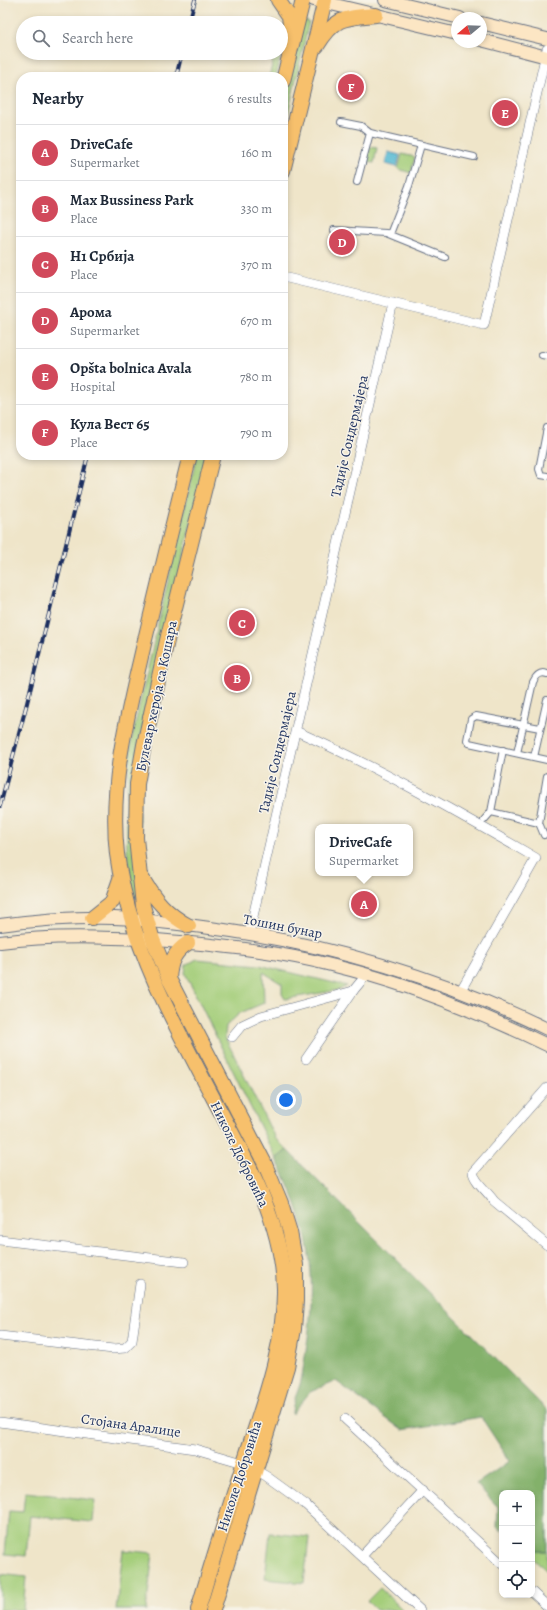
<!DOCTYPE html>
<meta charset="utf-8">
<style>
:root{--surface:#fff;--page:#f6f6f7;--text:#1f2937;--muted:#747a83;--line:#e0e1e3;--accent:#d1495b}
body{margin:0;font-family:Alegreya,serif;background:var(--page);color:var(--text)}
.controls{position:absolute;right:12px;bottom:12px;display:grid;overflow:hidden;border-radius:8px;box-shadow:0 2px 6px #0003}
.controls button{width:36px;height:36px;display:grid;place-items:center;padding:0;border:0;border-bottom:1px solid var(--line);background:var(--surface);color:var(--text);font:20px sans-serif}
.compass{position:absolute;left:451px;top:12px;width:36px;height:36px;border-radius:50%;background:var(--surface);box-shadow:0 2px 6px #0003;rotate:251deg}
.you{position:absolute;left:286px;top:1100px;width:14px;height:14px;margin:-10px;border:3px solid #fff;border-radius:50%;background:#1a73e8;box-shadow:0 0 0 6px #1a73e833}
.badge{display:grid;place-items:center;width:26px;height:26px;border-radius:50%;background:var(--accent);color:#fff;font-size:13px;font-weight:700}
.pin{position:absolute;translate:-50% -50%;border:2px solid #fff;box-shadow:0 1px 4px #0006}
.popup{position:absolute;left:315px;top:824px;width:98px;height:52px;box-sizing:border-box;display:grid;place-content:center;border-radius:8px;background:var(--surface);filter:drop-shadow(0 1px 3px #0005);font-size:13px;white-space:nowrap;color:var(--muted)}
.popup b{font-size:15px;color:var(--text)}
.popup::after{content:'';position:absolute;left:50%;top:100%;margin-left:-8px;border:8px solid transparent;border-top-color:var(--surface)}
.list{margin:0;padding:0;list-style:none}
h2{display:flex;justify-content:space-between;align-items:center;height:52px;margin:0;padding:0 16px;font-size:17px}
h2 small{font-size:13px;font-weight:400;color:var(--muted)}
.list li{display:grid;grid-template-columns:26px 1fr auto;gap:12px;align-items:center;box-sizing:border-box;height:56px;padding:0 16px;border-top:1px solid var(--line)}
.list b{display:block;font-size:15px;white-space:nowrap}
.list p{margin:0;font-size:13px;white-space:nowrap;color:var(--muted)}
.list em{font-size:13px;font-style:normal;color:var(--muted)}
.icon{flex:none;width:22px;height:22px;fill:none;stroke:currentColor;stroke-width:2;stroke-linecap:round;stroke-linejoin:round}
.map{position:relative;flex:none;width:547px;height:1610px;overflow:hidden}
.search{position:absolute;background:var(--surface);box-shadow:0 2px 6px #0003;left:16px;top:16px;width:272px;height:44px;display:flex;align-items:center;gap:10px;box-sizing:border-box;padding:0 14px;border-radius:22px;color:var(--muted);font-size:15px}
.panel{position:absolute;background:var(--surface);box-shadow:0 2px 6px #0003;left:16px;top:72px;width:272px;height:388px;border-radius:16px}
.map>svg:first-child{display:block}
.green{fill:#a4ce7a;stroke:#607e6c}
.forest{fill:#83b16a;stroke:#4f7064}
.water{fill:#55b9d3;stroke:#387498}
.lines{fill:none;stroke-linecap:round;stroke-linejoin:round}
.pedestrian-casing{stroke:#656f83;stroke-width:8}
.minor-casing{stroke:#656f83;stroke-width:10}
.secondary-casing{stroke:#656f83;stroke-width:14}
.primary-casing{stroke:#656f83;stroke-width:16}
.pedestrian{stroke:#fff;stroke-width:6}
.minor{stroke:#fff;stroke-width:9}
.secondary{stroke:#fce6c4;stroke-width:12}
.primary{stroke:#f7c06c;stroke-width:14}
.rail-casing{stroke:#1b2f5e;stroke-width:4}
.rail{stroke:#f7f3e8;stroke-width:2.5;stroke-dasharray:8;stroke-linecap:butt}
.labels{text-anchor:middle;stroke-width:3;stroke-linejoin:round;paint-order:stroke}
.street-label{font-size:14px;fill:#1b2f5e;stroke:#f7f3e8}
</style>
<div class="map">
<svg width="547" height="1610" viewBox="0 0 547 1610">
<rect width="100%" height="100%" fill="#f7f3e8"/>
<filter id="ink" filterUnits="userSpaceOnUse"><feTurbulence type="fractalNoise" baseFrequency=".025" numOctaves="2"/><feDisplacementMap in="SourceGraphic" scale="8" xChannelSelector="R" yChannelSelector="G"/><feConvolveMatrix kernelMatrix="1 2 1 2 8 2 1 2 1" color-interpolation-filters="sRGB"/></filter>
<filter id="wash" filterUnits="userSpaceOnUse"><feTurbulence type="fractalNoise" baseFrequency=".012" numOctaves="4" result="noise"/><feDisplacementMap in="SourceGraphic" scale="16" xChannelSelector="R" yChannelSelector="G"/><feGaussianBlur stdDeviation="0.9" result="paint"/><feColorMatrix in="noise" values="0 0 0 0 0 0 0 0 0 0 0 0 0 0 0 0 0 1.4 0 .05"/><feComposite in="paint" operator="in"/></filter>
<g filter="url(#wash)">
<rect width="100%" height="100%" fill="#efe5c9"/>
<g class="green">
<polygon points="302,20 309,22 283,135 283,100"/>
<polygon points="285,25 285,37 276,77 269,77 275,53 281,53 281,28 282,26"/>
<polygon points="370,147 377,148 374,163 367,162"/>
<polygon points="402,154 415,157 411,173 398,169"/>
<polygon points="197,455 207,455 138,749 140,898 133,898 127,852 126,797 131,742"/>
<polygon points="197,959 259,965 347,986 339,990 285,999 282,994 282,984 263,972 264,1003 240,1013 226,1026 225,1037 275,1138 287,1150 276,1159 185,973 186,965"/>
<polygon points="25,1492 95,1500 93,1522 30,1516 26,1556 5,1554 9,1511 23,1512"/>
<polygon points="270,1533 309,1537 304,1583 265,1579"/>
<polygon points="123,1550 153,1553 146,1610 116,1610"/>
<polygon points="532,1551 547,1551 547,1571 532,1557"/>
<polygon points="0,1574 26,1577 23,1610 0,1610"/>
<polygon points="380,1588 403,1610 376,1610 367,1601"/>
</g>
<path class="forest" d="M287,1150L547,1410V1551H532V1493H502V1531L497,1527L498,1507L476,1484L510,1461L481,1417L402,1430L336,1381L310,1392L292,1414C292,1402 298,1392 301,1381C303,1372 304,1361 306,1351C318,1275 311,1227 276,1159Z"/>
<polygon class="water" points="388,152 400,155 397,167 385,164"/>
</g>
<g filter="url(#ink)">
<g class="lines">
<defs>
<g id="pedestrian">
<polyline points="341,122 361,126 370,133 474,157"/>
<polyline points="357,182 370,133"/>
<polyline points="334,230 386,233 445,257"/>
<polyline points="390,234 409,186 421,145"/>
<polyline points="542,355 547,356"/>
<polyline points="547,428 539,469 541,475 547,476"/>
<polyline points="540,728 476,716 471,719 467,740 469,743 547,760"/>
<polyline points="503,750 491,812 539,823 547,776"/>
<path d="M517,753L533,682C536,676 540,671 547,674"/>
<polyline points="534,757 547,700"/>
<polyline points="484,820 491,812"/>
<polyline points="539,823 544,835"/>
</g>
<g id="minor">
<polyline points="283,277 484,325 547,49"/>
<path d="M296,731C379,768 458,813 536,858L461,990"/>
<polyline points="249,934 393,303"/>
<polyline points="232,1037 242,1025 261,1016 353,991"/>
<polyline points="306,1059 353,991 367,974"/>
<path d="M547,1088L473,1172C474,1181 488,1192 494,1201L547,1245"/>
<polyline points="0,1240 184,1262"/>
<polyline points="0,1336 113,1349 125,1348 132,1341 140,1284"/>
<polyline points="345,1419 502,1564"/>
<polyline points="0,1422 195,1449 243,1463 266,1476 306,1505 420,1610"/>
<polyline points="362,1556 423,1490"/>
<polyline points="532,1592 547,1606"/>
</g>
<g id="secondary">
<polyline points="314,0 457,34"/>
<polyline points="385,0 460,18"/>
<polyline points="481,23 547,39"/>
<polyline points="481,40 547,57"/>
<path d="M0,925C38,920 77,917 114,918C142,919 168,923 195,926C318,941 436,975 547,1029"/>
<path d="M0,942C52,935 105,937 157,940C217,945 277,951 335,966C409,984 479,1012 547,1045"/>
</g>
<g id="primary">
<polyline points="278,0 289,16 291,34"/>
<path d="M317,46C335,17 343,18 376,15"/>
<polyline points="283,81 303,0"/>
<polyline points="283,171 325,0"/>
<path d="M190,455C174,518 159,581 144,644C128,714 109,782 117,854C124,907 142,956 165,1004C182,1039 200,1073 218,1107C248,1162 282,1222 284,1288C285,1344 264,1401 247,1453C230,1505 213,1557 198,1610"/>
<path d="M142,878C155,900 167,914 189,926"/>
<polyline points="92,918 112,902 120,879"/>
<path d="M169,979C170,962 174,952 188,943"/>
<polyline points="213,1610 287,1367 294,1329 296,1301 296,1265 290,1232 281,1203 264,1162 169,979 153,940 143,906 136,838 137,784 144,745 168,636 213,455"/>
</g>
</defs>
<use href="#pedestrian" class="pedestrian-casing"/>
<use href="#minor" class="minor-casing"/>
<use href="#secondary" class="secondary-casing"/>
<use href="#primary" class="primary-casing"/>
<use href="#pedestrian" class="pedestrian"/>
<use href="#minor" class="minor"/>
<use href="#secondary" class="secondary"/>
<use href="#primary" class="primary"/>
<defs>
<g id="rail">
<polyline points="189,23 195,0"/>
<polyline points="176,77 182,53"/>
<polyline points="0,806 27,703 88,455"/>
</g>
</defs>
<use href="#rail" class="rail-casing"/>
<use href="#rail" class="rail"/>
</g>
</g>
<g class="labels">
<g class="street-label">
<text transform="translate(349 436) rotate(-77)" y="5">Тадије Сондермајера</text>
<text transform="translate(156 696) rotate(-78)" y="5">Булевар хероја са Кошара</text>
<text transform="translate(277 752) rotate(-77)" y="5">Тадије Сондермајера</text>
<text transform="translate(283 926) rotate(11)" y="5">Тошин бунар</text>
<text transform="translate(240 1154) rotate(64)" y="5">Николе Добровића</text>
<text transform="translate(131 1425) rotate(8)" y="5">Стојана Аралице</text>
<text transform="translate(239 1476) rotate(-72)" y="5">Николе Добровића</text>
</g>
</g>
</svg>
<div class="controls">
<button>+</button>
<button>−</button>
<button><svg class="icon" aria-label="locate" viewBox="0 0 24 24"><circle cx="12" cy="12" r="6"/><path d="M12 2v4M12 18v4M2 12h4M18 12h4"/></svg></button>
</div>
<svg class="compass" viewBox="-18 -18 36 36"><path d="M0-13l5 13h-10z" fill="#e53935"/><path d="M0 13l5-13h-10z" fill="#747a83"/></svg>
<div class="you"></div>
<div class="pin badge" style="left:364px;top:904px">A</div>
<div class="popup"><b>DriveCafe</b>Supermarket</div>
<div class="pin badge" style="left:237px;top:678px">B</div>
<div class="pin badge" style="left:242px;top:623px">C</div>
<div class="pin badge" style="left:342px;top:242px">D</div>
<div class="pin badge" style="left:505px;top:113px">E</div>
<div class="pin badge" style="left:351px;top:87px">F</div>
<div class="search"><svg class="icon" aria-label="search" viewBox="0 0 24 24"><circle cx="10" cy="10" r="6"/><path d="M15 15l6 6"/></svg>Search here</div>
<section class="panel">
<h2>Nearby<small>6 results</small></h2>
<ul class="list">
<li><span class="badge">A</span><div><b>DriveCafe</b><p>Supermarket</p></div><em>160 m</em></li>
<li><span class="badge">B</span><div><b>Max Bussiness Park</b><p>Place</p></div><em>330 m</em></li>
<li><span class="badge">C</span><div><b>Н1 Србија</b><p>Place</p></div><em>370 m</em></li>
<li><span class="badge">D</span><div><b>Арома</b><p>Supermarket</p></div><em>670 m</em></li>
<li><span class="badge">E</span><div><b>Opšta bolnica Avala</b><p>Hospital</p></div><em>780 m</em></li>
<li><span class="badge">F</span><div><b>Кула Вест 65</b><p>Place</p></div><em>790 m</em></li>
</ul>
</section>
</div>
